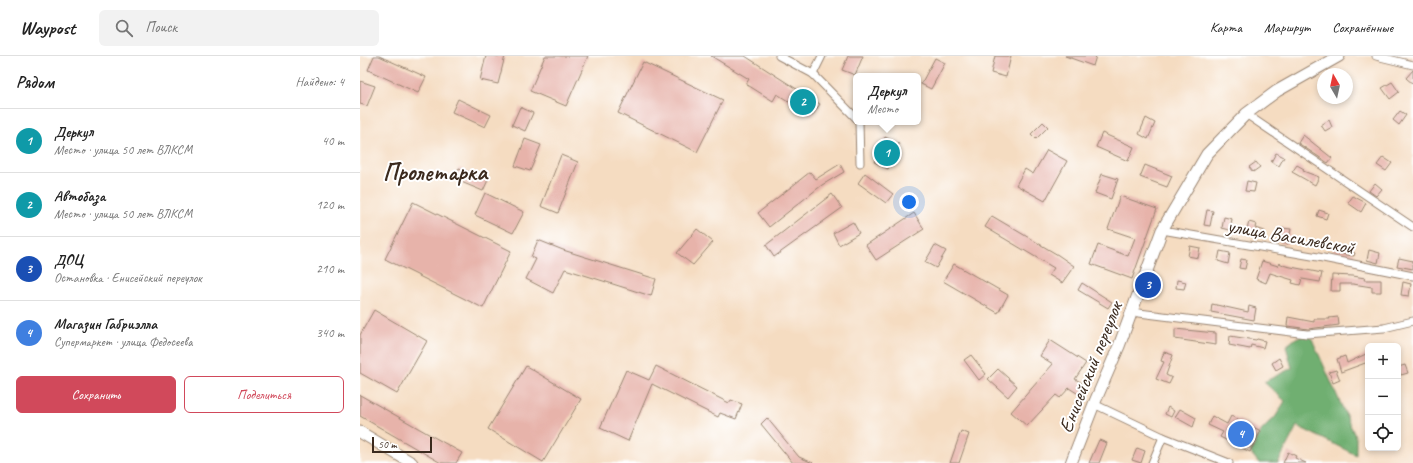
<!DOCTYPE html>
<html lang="ru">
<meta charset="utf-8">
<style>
:root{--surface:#fff;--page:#f2f2f2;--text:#222;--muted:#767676;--line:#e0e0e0;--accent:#d1495b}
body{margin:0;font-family:Caveat,sans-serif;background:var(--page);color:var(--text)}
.controls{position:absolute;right:12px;bottom:12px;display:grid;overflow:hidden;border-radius:6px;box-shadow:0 2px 6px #0003}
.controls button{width:36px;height:36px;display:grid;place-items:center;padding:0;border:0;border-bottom:1px solid var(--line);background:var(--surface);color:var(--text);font:20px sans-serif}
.compass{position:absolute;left:957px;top:12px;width:36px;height:36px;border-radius:50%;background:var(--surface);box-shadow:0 2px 6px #0003;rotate:351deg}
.scale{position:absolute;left:12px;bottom:10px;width:60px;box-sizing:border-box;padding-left:4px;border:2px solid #3b2a1e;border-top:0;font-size:11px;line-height:14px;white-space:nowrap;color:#3b2a1e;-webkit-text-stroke:3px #fff;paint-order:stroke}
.you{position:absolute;left:549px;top:146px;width:14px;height:14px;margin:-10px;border:3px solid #fff;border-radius:50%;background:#1a73e8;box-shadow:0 0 0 6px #1a73e833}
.badge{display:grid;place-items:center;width:26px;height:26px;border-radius:50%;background:var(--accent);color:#fff;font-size:13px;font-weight:700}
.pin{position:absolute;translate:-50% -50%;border:2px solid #fff;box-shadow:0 1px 4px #0006}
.popup{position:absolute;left:493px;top:17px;width:68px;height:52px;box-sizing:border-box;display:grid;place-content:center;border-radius:6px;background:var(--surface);filter:drop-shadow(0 1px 3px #0005);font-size:13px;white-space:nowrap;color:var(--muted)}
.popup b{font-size:15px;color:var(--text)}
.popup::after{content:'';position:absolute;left:50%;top:100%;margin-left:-8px;border:8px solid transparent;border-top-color:var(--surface)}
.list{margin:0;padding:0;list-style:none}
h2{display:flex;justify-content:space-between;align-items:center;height:52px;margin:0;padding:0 16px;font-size:17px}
h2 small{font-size:13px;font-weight:400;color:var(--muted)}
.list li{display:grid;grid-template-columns:26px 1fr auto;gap:12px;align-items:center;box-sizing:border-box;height:64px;padding:0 16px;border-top:1px solid var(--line)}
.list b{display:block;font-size:15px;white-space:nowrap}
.list p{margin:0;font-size:13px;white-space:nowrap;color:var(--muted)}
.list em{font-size:13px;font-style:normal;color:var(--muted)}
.actions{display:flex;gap:8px;padding:12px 16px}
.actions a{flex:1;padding:9px 0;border:1px solid var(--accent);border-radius:6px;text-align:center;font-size:14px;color:var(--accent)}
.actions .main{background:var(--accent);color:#fff}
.icon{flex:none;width:22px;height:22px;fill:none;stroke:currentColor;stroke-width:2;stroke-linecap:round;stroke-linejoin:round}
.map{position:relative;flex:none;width:1053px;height:407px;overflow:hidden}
header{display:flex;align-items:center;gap:24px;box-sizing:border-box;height:56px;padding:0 20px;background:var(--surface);border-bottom:1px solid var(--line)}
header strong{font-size:19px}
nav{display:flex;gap:22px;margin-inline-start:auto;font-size:14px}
.search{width:280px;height:36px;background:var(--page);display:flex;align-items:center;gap:10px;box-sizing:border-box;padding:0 14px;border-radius:6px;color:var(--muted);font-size:15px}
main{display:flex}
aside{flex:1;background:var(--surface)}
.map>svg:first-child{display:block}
.forest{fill:#6faf71;stroke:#556c48}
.building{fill:#e7b3aa}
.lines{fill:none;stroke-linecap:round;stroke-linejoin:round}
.minor-casing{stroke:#988370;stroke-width:9}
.primary-casing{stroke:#988370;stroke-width:13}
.minor{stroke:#fff;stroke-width:7}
.primary{stroke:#fff;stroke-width:11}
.labels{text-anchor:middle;stroke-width:4;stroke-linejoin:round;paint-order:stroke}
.street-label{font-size:20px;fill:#3b2a1e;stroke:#fff}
.district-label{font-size:24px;font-weight:bold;fill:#3b2a1e;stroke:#fff}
</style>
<header>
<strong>Waypost</strong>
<div class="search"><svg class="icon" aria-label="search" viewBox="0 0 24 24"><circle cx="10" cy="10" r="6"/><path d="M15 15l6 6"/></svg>Поиск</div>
<nav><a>Карта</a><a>Маршрут</a><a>Сохранённые</a></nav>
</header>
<main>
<aside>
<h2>Рядом<small>Найдено: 4</small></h2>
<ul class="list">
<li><span class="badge" style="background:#0f9aa8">1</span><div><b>Деркул</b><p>Место · улица 50 лет ВЛКСМ</p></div><em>40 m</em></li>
<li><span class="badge" style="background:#0f9aa8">2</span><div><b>Автобаза</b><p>Место · улица 50 лет ВЛКСМ</p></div><em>120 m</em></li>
<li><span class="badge" style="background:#1a4fb4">3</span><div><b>ДОЦ</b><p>Остановка · Енисейский переулок</p></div><em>210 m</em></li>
<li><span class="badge" style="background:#3f7fe0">4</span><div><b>Магазин Габриэлла</b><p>Супермаркет · улица Федосеева</p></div><em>340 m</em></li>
</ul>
<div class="actions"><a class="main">Сохранить</a><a>Поделиться</a></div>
</aside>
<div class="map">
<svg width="1053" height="407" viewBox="0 0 1053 407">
<rect width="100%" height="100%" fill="#fff"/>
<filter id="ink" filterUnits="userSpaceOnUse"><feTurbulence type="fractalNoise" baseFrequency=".025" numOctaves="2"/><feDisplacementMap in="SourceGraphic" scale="8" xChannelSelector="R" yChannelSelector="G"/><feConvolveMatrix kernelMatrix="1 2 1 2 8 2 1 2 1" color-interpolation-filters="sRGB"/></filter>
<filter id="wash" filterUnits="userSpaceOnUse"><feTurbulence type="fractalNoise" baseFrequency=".012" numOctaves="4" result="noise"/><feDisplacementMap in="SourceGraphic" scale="16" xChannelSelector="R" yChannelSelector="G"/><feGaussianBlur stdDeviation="0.9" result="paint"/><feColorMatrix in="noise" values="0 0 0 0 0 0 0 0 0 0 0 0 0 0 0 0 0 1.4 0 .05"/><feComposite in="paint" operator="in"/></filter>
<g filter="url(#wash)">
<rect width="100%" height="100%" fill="#f5dcc1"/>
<polygon class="forest" points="947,278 952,283 996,382 996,399 937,370 918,407 899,407 890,396 901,375 916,360 925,345 904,326 932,312 926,290 936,282"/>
<g id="blocks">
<g class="building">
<polygon points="14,0 19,0 66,21 58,37 8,14"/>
<polygon points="126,0 145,0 138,28 120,24"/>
<polygon points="185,0 228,0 206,50 170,35"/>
<polygon points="351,0 385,0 460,48 452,60 417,38 413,45 386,28 389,23"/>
<polygon points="488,0 503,0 495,19 482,14"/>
<polygon points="635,0 651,0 646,21 631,17"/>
<polygon points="705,0 736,0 733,10"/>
<polygon points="575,2 585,7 571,33 561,28"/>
<polygon points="283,6 363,44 337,96 258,57"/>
<polygon points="1053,14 1053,28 1046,22"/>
<polygon points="0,25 15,30 7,50 0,48"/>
<polygon points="1032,26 1039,36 1030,43 1022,32"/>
<polygon points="98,43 131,59 125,71 92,56"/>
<polygon points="160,51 173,57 165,75 152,69"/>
<polygon points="1040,55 1046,59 1039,69 1033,64"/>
<polygon points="786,62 795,67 788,83 779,78"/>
<polygon points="969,64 972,71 965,75 961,69"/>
<polygon points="683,66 688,71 676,83 671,78"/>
<polygon points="742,77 774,91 768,105 736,91"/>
<polygon points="943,79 972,102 968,107 938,87"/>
<polygon points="525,81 539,88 528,113 514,106"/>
<polygon points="165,83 181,89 170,115 155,110"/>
<polygon points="687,94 707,105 685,145 656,129 665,113 673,118"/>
<polygon points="916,97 924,101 919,110 911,106"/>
<polygon points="201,99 218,106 198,157 181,150"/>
<polygon points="1023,101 1032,107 1026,115 1017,109"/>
<polygon points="896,106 900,111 893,116 889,111"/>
<polygon points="480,108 484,116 462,129 409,171 398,157 450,116 456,123"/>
<polygon points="785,109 812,120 807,131 780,121"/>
<polygon points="937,109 944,113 943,115 959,121 955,129 932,116"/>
<polygon points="99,112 128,124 123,135 94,123"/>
<polygon points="505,117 533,138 526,147 498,127"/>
<polygon points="742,118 758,123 751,143 735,137"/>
<polygon points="887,125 896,127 894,136 885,135"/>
<polygon points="1015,127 1022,133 1016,140 1009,135"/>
<polygon points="125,137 164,156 153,177 115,159"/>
<polygon points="472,138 482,152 414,201 406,189"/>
<polygon points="760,140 797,153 772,223 731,208 738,189 768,200 775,182 748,173"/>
<polygon points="993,140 1006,147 1001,156 988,147"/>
<polygon points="53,146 151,195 123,252 25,203"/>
<polygon points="847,154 853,155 850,170 844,169"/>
<polygon points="959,154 968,157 966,163 957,160"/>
<polygon points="554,157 564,173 516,204 506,189"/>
<polygon points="632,160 698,199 714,210 702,227 689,219 694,212 625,171"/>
<polygon points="864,161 872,163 870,174 862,172"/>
<polygon points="493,166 499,177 479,189 473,177"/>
<polygon points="889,166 896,168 895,172 904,175 902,181 886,177"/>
<polygon points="922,172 931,173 928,188 920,187"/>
<polygon points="337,173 353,186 333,209 317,197"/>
<polygon points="178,184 203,194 296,223 291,240 205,213 193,237 166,223 176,203 171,201"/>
<polygon points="575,189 586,195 576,212 565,206"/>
<polygon points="830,190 840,192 838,202 828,200"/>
<polygon points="974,190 982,193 982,190 989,191 989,195 995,197 994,200 973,197"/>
<polygon points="1009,194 1020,197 1018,207 1007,204"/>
<polygon points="860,195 870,197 868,208 858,205"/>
<polygon points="1039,202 1053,205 1053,213 1037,210"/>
<polygon points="881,203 887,204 885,213 879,212"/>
<polygon points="902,205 918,210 919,207 926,210 962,217 960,226 942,223 940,229 932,227 933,224 910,217 906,227 896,223"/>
<polygon points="594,208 648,239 638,257 583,225"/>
<polygon points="972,219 993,220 1005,222 1004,224 1021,224 1021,236 1012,236 1012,231 993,228 980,228 980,235 971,235"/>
<polygon points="817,224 826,226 824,233 816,232"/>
<polygon points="1043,226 1051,228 1049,240 1041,239"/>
<polygon points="722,227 752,246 748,252 718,234"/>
<polygon points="852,248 888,256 889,250 896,252 894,264 851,256"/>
<polygon points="14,254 67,285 37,338 0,317 0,279"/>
<polygon points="928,261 954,266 954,263 970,263 969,262 978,261 979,269 948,273 935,271 927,270"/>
<polygon points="815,273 856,277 856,289 815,283"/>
<polygon points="870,280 896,284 897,283 905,285 903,292 891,289 890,293 869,289"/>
<polygon points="690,284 726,307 715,323 726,329 720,339 709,332 700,342 696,339 667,370 651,356 693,308 680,300"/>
<polygon points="804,296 813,299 806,319 812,322 809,328 796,323 804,306 801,305"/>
<polygon points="1008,297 1008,306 981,316 977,303 985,300 987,307"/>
<polygon points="611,299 626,318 619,324 604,304"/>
<polygon points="919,302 923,310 916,314 912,307"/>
<polygon points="1045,309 1048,317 1041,319 1038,311"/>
<polygon points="166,310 221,343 183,406 128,373"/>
<polygon points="296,310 369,347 371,344 382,348 376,363 360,357 358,361 292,328 268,385 240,372 266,314 289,324"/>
<polygon points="638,313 657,330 648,341 628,323"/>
<polygon points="976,314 980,324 973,327 969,316"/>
<polygon points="0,339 102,397 96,407 81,407 0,360"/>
<polygon points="808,351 814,355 811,361 805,358"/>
<polygon points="820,353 836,362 833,371 815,361"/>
<polygon points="852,360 867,368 871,360 901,375 890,396 860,381 863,376 848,369"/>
<polygon points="407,362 439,401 453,407 433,407 401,368"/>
<polygon points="601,375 609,378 599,407 590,407"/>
<polygon points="739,384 747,387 739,407 729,407"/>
<polygon points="777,392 785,395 781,407 772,404"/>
<polygon points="928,396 936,400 935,402 946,407 923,407"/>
</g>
</g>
</g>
<g filter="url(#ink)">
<use href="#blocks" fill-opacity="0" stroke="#988370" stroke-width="1"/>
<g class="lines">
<defs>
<g id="minor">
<polyline points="419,0 453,18 496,62"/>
<polyline points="1016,0 1053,9"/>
<polyline points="453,18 462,0"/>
<polyline points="886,58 1053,171"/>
<polyline points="499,66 500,107"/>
<polyline points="802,174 958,201 1053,220"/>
<polyline points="771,256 947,278 1024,272 1053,265"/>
<polyline points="734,348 803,381 869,407"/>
<polyline points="792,407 803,381"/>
</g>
<g id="primary">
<polyline points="0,376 52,407"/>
<polyline points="711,407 734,348 759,290 802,174 847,98 886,58 917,35 979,0"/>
</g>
</defs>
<use href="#minor" class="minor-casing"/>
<use href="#primary" class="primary-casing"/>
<use href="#minor" class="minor"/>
<use href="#primary" class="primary"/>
</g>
</g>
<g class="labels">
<g class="street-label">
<text transform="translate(931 180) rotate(10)" y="7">улица Василевской</text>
<text transform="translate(730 311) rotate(-68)" y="7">Енисейский переулок</text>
</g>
<g class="district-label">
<text x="75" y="124">Пролетарка</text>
</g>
</g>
</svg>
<div class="controls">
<button>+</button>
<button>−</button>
<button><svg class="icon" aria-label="locate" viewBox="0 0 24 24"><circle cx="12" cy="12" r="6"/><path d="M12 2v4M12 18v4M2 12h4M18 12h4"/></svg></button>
</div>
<svg class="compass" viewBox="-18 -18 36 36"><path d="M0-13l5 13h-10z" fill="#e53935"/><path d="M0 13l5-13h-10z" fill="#767676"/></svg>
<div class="scale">50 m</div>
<div class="you"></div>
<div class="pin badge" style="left:527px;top:97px;background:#0f9aa8">1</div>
<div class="popup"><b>Деркул</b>Место</div>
<div class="pin badge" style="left:443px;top:46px;background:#0f9aa8">2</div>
<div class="pin badge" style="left:788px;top:229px;background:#1a4fb4">3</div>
<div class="pin badge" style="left:881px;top:378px;background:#3f7fe0">4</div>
</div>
</main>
